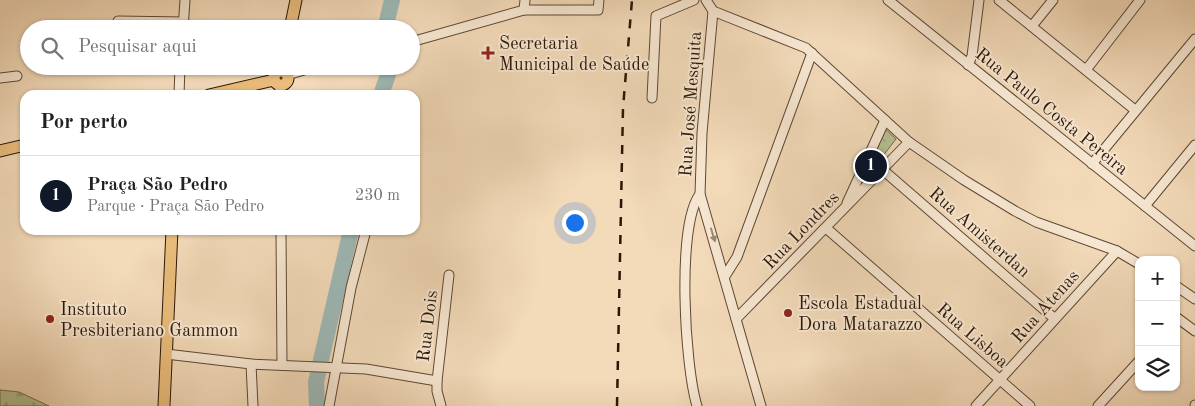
<!DOCTYPE html>
<html lang="pt">
<meta charset="utf-8">
<style>
:root{--surface:#fff;--page:#f2f2f2;--text:#202124;--muted:#757577;--line:#e0e0e0;--accent:#111827}
body{margin:0;font-family:"Old Standard TT",serif;background:var(--page);color:var(--text)}
.controls{position:absolute;right:15px;bottom:15px;display:grid;overflow:hidden;border-radius:10px;box-shadow:0 1px 4px #0004}
.controls button{width:45px;height:45px;display:grid;place-items:center;padding:0;border:0;border-bottom:1px solid var(--line);background:var(--surface);color:var(--text);font:25px sans-serif}
.you{position:absolute;left:574px;top:222px;width:18px;height:18px;margin:-12px;border:4px solid #fff;border-radius:50%;background:#1a73e8;box-shadow:0 0 0 8px #1a73e833}
.badge{display:grid;place-items:center;width:32px;height:32px;border-radius:50%;background:var(--accent);color:#fff;font-size:16px;font-weight:700}
.pin{position:absolute;translate:-50% -50%;border:2px solid #fff;box-shadow:0 1px 5px #0006}
.list{margin:0;padding:0;list-style:none}
h2{display:flex;justify-content:space-between;align-items:center;height:65px;margin:0;padding:0 20px;font-size:21px}
h2 small{font-size:16px;font-weight:400;color:var(--muted)}
.list li{display:grid;grid-template-columns:32px 1fr auto;gap:15px;align-items:center;box-sizing:border-box;height:80px;padding:0 20px;border-top:1px solid var(--line)}
.list b{display:block;font-size:19px;white-space:nowrap}
.list p{margin:0;font-size:16px;white-space:nowrap;color:var(--muted)}
.list em{font-size:16px;font-style:normal;color:var(--muted)}
.icon{flex:none;width:28px;height:28px;fill:none;stroke:currentColor;stroke-width:2;stroke-linecap:round;stroke-linejoin:round}
.map{position:relative;flex:none;width:1195px;height:406px;overflow:hidden}
.search{position:absolute;background:var(--surface);box-shadow:0 1px 4px #0004;left:20px;top:20px;width:400px;height:55px;display:flex;align-items:center;gap:12px;box-sizing:border-box;padding:0 18px;border-radius:28px;color:var(--muted);font-size:19px}
.panel{position:absolute;background:var(--surface);box-shadow:0 1px 4px #0004;left:20px;top:90px;width:400px;height:145px;border-radius:15px}
.map>svg:first-child{display:block}
.forest{fill:url(#forest-firs);stroke:#706c4d}
.park{fill:url(#park-crowns);stroke:#706c4d}
.lines{fill:none;stroke-linecap:round;stroke-linejoin:round}
.river{stroke:#9db9b7;stroke-width:16}
.minor-casing{stroke:#5e4833;stroke-width:11}
.major-casing{stroke:#2c1706;stroke-width:13}
.minor{stroke:#f7e7d2;stroke-width:9}
.major{stroke:#eabd7c;stroke-width:11}
.rail{stroke:#2c1706;stroke-width:2.5;stroke-dasharray:9 9;stroke-linecap:butt}
.oneway{fill:#9c8976}
.poi-dot{fill:#8f2418;stroke:#f7e7d2;stroke-width:2}
.labels{text-anchor:middle;stroke-width:4;stroke-linejoin:round;paint-order:stroke}
.poi-label{font-size:18px;fill:#2c1706;stroke:#f7e7d2;text-anchor:start}
.street-label{font-size:18px;fill:#2c1706;stroke:#f7e7d2}
</style>
<div class="map">
<svg width="1195" height="406" viewBox="0 0 1195 406">
<defs>
<pattern id="forest-firs" width="22" height="20" patternUnits="userSpaceOnUse" patternTransform="scale(1.25)"><rect width="22" height="20" fill="#b5c194"/><path d="M5 1l3.5 6h-7zM16 11l3.5 6h-7z" fill="#9ca57e"/></pattern>
<pattern id="park-crowns" width="20" height="18" patternUnits="userSpaceOnUse" patternTransform="scale(1.25)"><rect width="20" height="18" fill="#b5c194"/><path d="M2 6a3 3 0 1 1 6 0M12 15a3 3 0 1 1 6 0" fill="none" stroke="#9ca57e"/></pattern>
</defs>
<rect width="100%" height="100%" fill="#f3dab9"/>
<filter id="stains"><feTurbulence type="fractalNoise" baseFrequency=".004" numOctaves="4"/><feColorMatrix values="0 0 0 0 .2 0 0 0 0 .09 0 0 0 0 .02 0 0 0 .5 -.17"/></filter>
<radialGradient id="worn" r=".72"><stop offset=".6" stop-color="#630" stop-opacity="0"/><stop offset="1" stop-color="#630" stop-opacity=".3"/></radialGradient>
<polygon class="forest" points="0,390 19,392 49,406 0,406"/>
<polygon class="park" points="883,127 896,139 855,192"/>
<g class="lines">
<g class="river">
<polyline points="388,29 387,21 392,0"/>
<polyline points="381,95 391,66"/>
<polyline points="317,406 316,382 351,230"/>
</g>
<defs>
<g id="minor">
<polyline points="706,0 713,11 806,48 909,142 964,180 1015,211 1036,222 1117,251 1139,264"/>
<polyline points="888,0 1195,246"/>
<polyline points="999,0 1135,110"/>
<polyline points="524,10 525,0"/>
<polyline points="118,21 183,22"/>
<polyline points="1032,26 1053,0"/>
<polyline points="183,29 185,0"/>
<polyline points="411,42 524,10 598,10 599,0"/>
<polyline points="968,65 972,56 979,0"/>
<polyline points="1086,70 1140,0"/>
<polyline points="287,75 318,66"/>
<polyline points="0,78 17,76"/>
<polyline points="280,85 280,95"/>
<polyline points="179,95 180,66"/>
<polyline points="652,98 656,16 694,0"/>
<polyline points="1092,164 1195,39"/>
<polyline points="883,170 1055,319"/>
<polyline points="700,194 761,406"/>
<polyline points="847,203 885,120"/>
<polyline points="1145,206 1195,145"/>
<polyline points="826,228 1030,406"/>
<polyline points="281,230 282,365"/>
<polyline points="725,276 737,257 812,53"/>
<polyline points="1176,286 1195,299"/>
<polyline points="1176,317 1195,331"/>
<polyline points="736,319 909,142"/>
<polyline points="166,354 251,364 366,369 437,381"/>
<polyline points="251,364 253,406"/>
<polyline points="329,406 351,288 366,230"/>
<polyline points="441,406 437,391 437,381 449,275"/>
<path d="M697,406C685,367 676,226 700,194L702,133L713,11"/>
<polyline points="976,406 1117,251"/>
<polyline points="1098,406 1139,361"/>
<polyline points="1195,406 1195,405"/>
</g>
<g id="major">
<polyline points="290,29 296,0"/>
<circle cx="281" cy="78" r="7"/>
<polyline points="209,95 274,80"/>
<polyline points="0,151 25,145"/>
<polyline points="164,406 172,230"/>
</g>
</defs>
<use href="#minor" class="minor-casing"/>
<use href="#major" class="major-casing"/>
<use href="#minor" class="minor"/>
<use href="#major" class="major"/>
<polyline class="rail" points="617,406 623,108 632,0"/>
</g>
<defs><path id="oneway-solid" d="M-6-.8H1V-3.2L6.5 0L1 3.2V.8H-6Z" transform="scale(1.25)"/></defs>
<use class="oneway" href="#oneway-solid" transform="translate(713 235) rotate(73)"/>
<g class="poi-dot">
<path d="M485.5 45.5h5v5h5v5h-5v5h-5v-5h-5v-5h5z"/>
<circle cx="788" cy="313" r="5"/>
<circle cx="50" cy="319" r="5"/>
</g>
<g class="labels">
<g class="poi-label">
<text x="499" y="49">Secretaria<tspan x="499" dy="21">Municipal de Saúde</tspan></text>
<text x="798" y="309">Escola Estadual<tspan x="798" dy="21">Dora Matarazzo</tspan></text>
<text x="60" y="315">Instituto<tspan x="60" dy="21">Presbiteriano Gammon</tspan></text>
</g>
<g class="street-label">
<text transform="translate(690 104) rotate(-86)" y="6">Rua José Mesquita</text>
<text transform="translate(1052 111) rotate(39)" y="6">Rua Paulo Costa Pereira</text>
<text transform="translate(801 230) rotate(-46)" y="6">Rua Londres</text>
<text transform="translate(980 232) rotate(41)" y="6">Rua Amisterdan</text>
<text transform="translate(1045 306) rotate(-48)" y="6">Rua Atenas</text>
<text transform="translate(427 326) rotate(-83)" y="6">Rua Dois</text>
<text transform="translate(973 335) rotate(41)" y="6">Rua Lisboa</text>
</g>
</g>
<rect width="100%" height="100%" filter="url(#stains)"/>
<rect width="100%" height="100%" fill="url(#worn)"/>
</svg>
<div class="controls">
<button>+</button>
<button>−</button>
<button><svg class="icon" aria-label="layers" viewBox="0 0 24 24"><path d="M12 4l9 5-9 5-9-5zM3 14l9 5 9-5"/></svg></button>
</div>
<div class="you"></div>
<div class="pin badge" style="left:871px;top:166px">1</div>
<div class="search"><svg class="icon" aria-label="search" viewBox="0 0 24 24"><circle cx="10" cy="10" r="6"/><path d="M15 15l6 6"/></svg>Pesquisar aqui</div>
<section class="panel">
<h2>Por perto<small></small></h2>
<ul class="list">
<li><span class="badge">1</span><div><b>Praça São Pedro</b><p>Parque · Praça São Pedro</p></div><em>230 m</em></li>
</ul>
</section>
</div>
